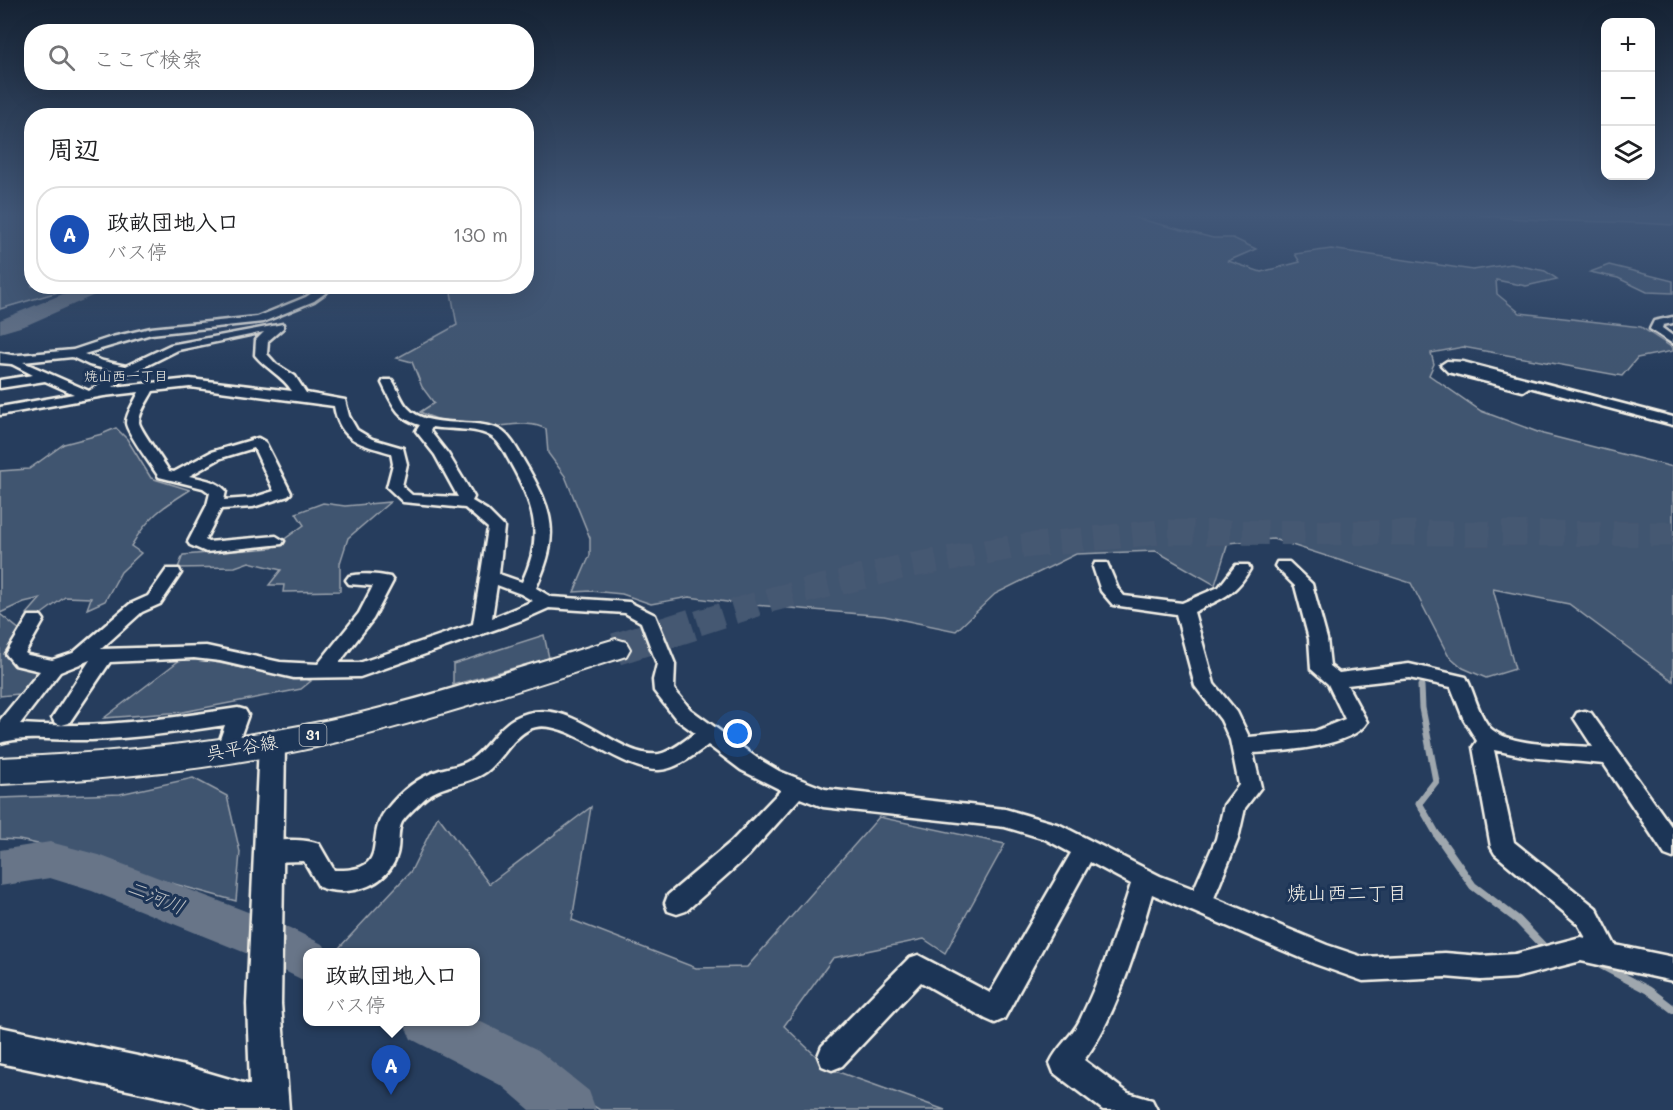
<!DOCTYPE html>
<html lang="ja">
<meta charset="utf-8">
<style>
:root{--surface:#fff;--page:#f2f2f2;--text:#202124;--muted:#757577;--line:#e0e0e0;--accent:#84575d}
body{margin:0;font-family:Mali,"Klee One",sans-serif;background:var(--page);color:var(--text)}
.controls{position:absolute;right:18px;top:18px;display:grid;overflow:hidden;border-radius:12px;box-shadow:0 6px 24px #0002}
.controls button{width:54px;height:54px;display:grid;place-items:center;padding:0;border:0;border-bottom:2px solid var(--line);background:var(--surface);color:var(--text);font:30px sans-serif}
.you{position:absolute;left:738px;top:734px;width:21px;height:21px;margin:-15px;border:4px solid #fff;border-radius:50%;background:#1a73e8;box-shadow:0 0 0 9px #1a73e833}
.badge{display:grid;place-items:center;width:39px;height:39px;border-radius:50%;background:var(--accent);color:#fff;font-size:20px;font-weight:700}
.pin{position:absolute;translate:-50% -50px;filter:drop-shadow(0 2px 3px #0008)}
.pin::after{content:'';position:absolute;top:32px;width:21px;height:18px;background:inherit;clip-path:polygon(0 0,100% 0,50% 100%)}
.popup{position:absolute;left:303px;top:948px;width:177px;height:78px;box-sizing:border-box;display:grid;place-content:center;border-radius:12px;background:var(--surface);filter:drop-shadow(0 2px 4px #0005);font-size:20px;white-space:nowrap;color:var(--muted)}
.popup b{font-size:22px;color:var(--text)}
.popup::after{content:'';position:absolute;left:50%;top:100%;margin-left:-12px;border:12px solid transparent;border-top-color:var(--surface)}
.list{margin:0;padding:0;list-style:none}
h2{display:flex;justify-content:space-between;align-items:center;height:78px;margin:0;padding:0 24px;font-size:26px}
h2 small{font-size:20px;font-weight:400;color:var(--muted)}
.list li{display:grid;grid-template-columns:39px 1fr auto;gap:18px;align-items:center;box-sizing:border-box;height:96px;margin:0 12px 12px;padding:0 12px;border:2px solid var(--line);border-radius:24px}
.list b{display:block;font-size:22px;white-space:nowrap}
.list p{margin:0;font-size:20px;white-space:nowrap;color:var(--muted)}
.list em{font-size:20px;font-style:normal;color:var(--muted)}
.icon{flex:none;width:33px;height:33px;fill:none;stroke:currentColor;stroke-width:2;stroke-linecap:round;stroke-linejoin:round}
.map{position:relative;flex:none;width:1673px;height:1110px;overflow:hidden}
.search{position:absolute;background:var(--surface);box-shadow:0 6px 24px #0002;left:24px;top:24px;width:510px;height:66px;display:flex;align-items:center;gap:15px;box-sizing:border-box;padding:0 21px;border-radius:24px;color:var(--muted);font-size:22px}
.panel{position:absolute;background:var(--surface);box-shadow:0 6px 24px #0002;left:24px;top:108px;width:510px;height:186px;border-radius:24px}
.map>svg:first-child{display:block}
.green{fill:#40546f;stroke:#9aa2ac;stroke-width:1.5}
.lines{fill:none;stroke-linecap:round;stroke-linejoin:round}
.stream-far1{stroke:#9fa7ae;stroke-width:7}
.stream{stroke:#9fa7ae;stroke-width:8}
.river{fill:#677588;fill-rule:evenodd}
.primary-tunnel-far1{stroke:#455872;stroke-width:25;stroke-dasharray:25 12;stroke-linecap:butt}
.primary-tunnel{stroke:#455872;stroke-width:32;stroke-dasharray:32 16;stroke-linecap:butt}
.minor-casing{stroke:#f4f1e8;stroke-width:5}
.tertiary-casing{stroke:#f4f1e8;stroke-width:5}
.primary-casing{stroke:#f4f1e8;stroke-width:4}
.minor{fill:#1d3557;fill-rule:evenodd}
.tertiary{fill:#1d3557;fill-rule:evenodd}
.primary{fill:#1d3557;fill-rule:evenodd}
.labels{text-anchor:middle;stroke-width:6;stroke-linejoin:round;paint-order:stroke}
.far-neighbourhood-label{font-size:14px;fill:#f4f1e8;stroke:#1d3557}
.shield{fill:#1d3557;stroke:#b4b9bc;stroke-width:1.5}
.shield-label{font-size:14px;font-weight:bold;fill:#f4f1e8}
.near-street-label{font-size:18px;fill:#f4f1e8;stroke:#1d3557}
.near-neighbourhood-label{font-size:20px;fill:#f4f1e8;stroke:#1d3557}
.near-water-label{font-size:20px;font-style:italic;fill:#bcbfc2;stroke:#1d3557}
</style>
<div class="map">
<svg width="1673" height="1110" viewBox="0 0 1673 1110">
<rect width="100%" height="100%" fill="#263d5d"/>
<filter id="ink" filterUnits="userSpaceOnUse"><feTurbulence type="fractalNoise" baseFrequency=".0167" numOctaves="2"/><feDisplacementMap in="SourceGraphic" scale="12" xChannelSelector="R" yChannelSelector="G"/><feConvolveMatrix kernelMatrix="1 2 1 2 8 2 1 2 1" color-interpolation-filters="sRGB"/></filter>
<g filter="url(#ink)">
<g class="green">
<polygon points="0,215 31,215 32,286 75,287 0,309"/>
<path d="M527,215H1124L1213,238H1233L1256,249L1228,261L1261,272L1300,262L1295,254L1331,249L1473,270L1511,264L1545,271L1557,279L1526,286L1496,280L1497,294L1520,313L1641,327L1673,348V351L1637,358L1622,376L1463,347L1431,353L1434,364L1429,375L1481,411L1543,434L1673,467V681L1569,604L1493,589L1515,669L1486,678L1463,668L1448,655L1411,583L1273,539L1228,543L1215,585L1156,551L1076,554L995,594L956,631L884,616L742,604L689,597L651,604L622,594L591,591L574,592L590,555V538L565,476L548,453L546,429C529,420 512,426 494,426C470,427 441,423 420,412L434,403L422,387L412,362L397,358L457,325L450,287L526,286Z"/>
<path d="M1479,215H1673V225C1608,220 1543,223 1479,215Z"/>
<polygon points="1609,265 1673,281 1673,293 1647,292 1618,278 1590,272"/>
<path d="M116,428L127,439L151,478L190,490C161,508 149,516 131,546L141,553L121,572L105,601L87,609L91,598L65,597L36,618L27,614L41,598L24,602L0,613V471L29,469L64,444L102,434Z"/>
<polygon points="390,502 348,538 340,563 340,591 283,592 284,585 269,585 281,570 249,562 235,567 178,568 183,555 272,548 304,525 296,513 323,503 345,506"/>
<polygon points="0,614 21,631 6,657 18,665 46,672 28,693 0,696"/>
<polygon points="544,635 549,658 453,685 453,664"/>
<polygon points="185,656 243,668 293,674 311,681 301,689 183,712 104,718"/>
<polygon points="193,778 227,796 240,852 236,901 160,880 99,857 19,840 0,839 0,798 120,794"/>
<polygon points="591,807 572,920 696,968 747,967 879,817 1005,844 945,953 924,939 833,958 784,1026 830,1069 945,1110 600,1110 456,1022 475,1022 475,952 343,952 338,949 411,871 438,816 489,884"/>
</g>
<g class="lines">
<polyline class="stream-far1" points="1421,686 1422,708 1436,781 1419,803 1439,838"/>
<g class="stream">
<polyline points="1438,836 1473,886 1518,920 1542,945"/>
<polyline points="1597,963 1648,990 1673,1009"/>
</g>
<g class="river">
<polygon points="82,286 108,286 106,290 27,325 0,333 0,320"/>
<polygon points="50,842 99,855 290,928 324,945 327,952 307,952 307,982 258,958 92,891 50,878 0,886 0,850"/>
<polygon points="475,1019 538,1050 589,1091 596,1110 530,1110 502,1086 411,1039 403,1022 475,1022"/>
</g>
<polyline class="primary-tunnel-far1" points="698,623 773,599 902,567 1014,547 1159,532 1673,534"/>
<polyline class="primary-tunnel" points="616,649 703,621"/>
<defs>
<g id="minor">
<path d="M322,286H335L314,301L263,322L151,334L84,354L103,361L126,366L170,345L283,324V328L268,341L267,354L276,364L295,376L306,393L345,400L349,416L357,430L372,439L403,448L407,464L402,486L412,495L458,497L435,455L416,431L420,425C397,419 392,403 382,383L384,380H392C398,389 401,401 408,408C427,430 475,417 500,430C511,436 519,453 525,463C554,512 560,535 536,588L551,597L629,602L655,615L675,664L674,689L690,709L757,758L779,771L825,789L1005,809L1060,825L1160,876L1194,889L1216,839L1224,805L1239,785L1230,740L1221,720L1195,686L1176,614L1113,605L1101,591L1093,567L1095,563H1107L1118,589L1124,596L1182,603L1219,587L1236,565H1248L1250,569C1235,596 1220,599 1194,612L1214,684L1237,712L1249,737L1315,731L1345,719L1328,684L1311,669L1309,639L1295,586L1275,566L1277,562H1289L1312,584L1327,639L1330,666L1339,673L1409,664L1466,677C1474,692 1477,710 1487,724C1502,747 1566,745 1593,747L1574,718L1577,713L1584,711L1591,713L1673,829V858L1665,855L1604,764L1528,757L1494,750L1514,842L1596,908L1615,945L1673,957V981L1581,961L1515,978L1481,980L1445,977L1363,981L1315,964L1152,894C1138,944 1115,1020 1084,1060L1128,1093L1152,1100L1157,1110H1103L1054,1073L1050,1063C1057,1047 1071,1037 1079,1022C1101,977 1116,931 1131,884L1090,862L1004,1019L995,1023L986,1019L921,982L842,1066L832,1070L822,1066L818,1056L822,1046L909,958L918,955L990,993L1071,853L1045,839L1005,827L823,807L800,798L748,856L686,911L677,914L668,911L665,903L668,895L731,842L781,790L741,770L708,745C694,755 677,769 659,770C619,772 561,711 528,730C510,740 502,760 486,772C465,787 441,782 421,802C415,808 407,815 402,822C397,831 400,844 397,854C388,887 348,898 319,887L304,861L268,862L260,859L256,852L260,845C276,839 303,838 319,844L334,870C393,872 363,839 386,810C400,792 418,777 440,770C450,767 461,766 470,760C487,749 496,729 513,719C568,688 614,759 659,754C671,752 685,740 695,733L676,719L654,691L653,680L657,664L641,622L625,613L549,608L522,620L360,677L294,678L220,661L194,658L110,662L69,723L62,725L55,723L52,718L90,660L60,672L20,724C93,729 166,719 238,708L245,710L248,715L233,757L226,759L219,757L216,751L225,725C181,732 136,738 91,740C63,741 25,735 0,743V720L40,671L15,665L6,654L29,616H41L44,620L25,653L28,655L52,660L73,653L130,604L148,596L167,569H179L181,573L160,604L142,612L101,649L206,646L280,662L318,664L359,613L373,586L349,584L346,580L349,576C361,573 378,574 390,577L393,581L373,619L339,663H359L473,624L488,528L465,508L403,502L387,487L393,464L391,453C361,444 340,442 334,406L190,387L153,391C149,399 139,412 139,422C139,428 164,462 169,471L174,472L211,452L258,438L265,442L291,493L288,496L253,507L221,509L205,540L208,542L276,536L284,541L282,544L206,552L190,545L188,542L207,505L210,493L203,488L159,477C153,468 126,431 126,423C126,414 135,401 139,392L104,396L0,415V407L74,394L45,381L0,388V380L33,375L8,362V356L73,350L112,337L151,328L257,317L306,297ZM264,332L256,340L255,355C266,369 283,376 292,391L190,379L113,387L132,373L178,350ZM72,357L89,365L118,372L89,391L23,362ZM432,427C450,430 476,427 492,437C500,442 506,455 511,464C535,507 544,536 522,582L499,574L504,527L487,510L472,501L474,497L448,454L430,431ZM254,448L274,491L252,498L224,500L226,491C216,480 202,479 189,476L221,458ZM497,585L521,594L533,601L492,618ZM1409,678L1451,687L1464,720L1477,741L1473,747L1491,847L1495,854L1578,924L1586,938L1581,937L1515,954L1481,956L1445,953L1363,957L1327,945L1214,898L1238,839L1245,808L1261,787L1253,753C1279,752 1353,747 1367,722L1347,685Z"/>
<polygon points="1673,317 1673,323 1663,325 1662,328 1673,336 1673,344 1650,329 1654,321"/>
<polygon points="1447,361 1463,362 1673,417 1673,425 1529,387 1523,391 1448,372 1441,365"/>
</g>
<g id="tertiary">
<polygon points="0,353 17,356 20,359 12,364 0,363"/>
<polygon points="272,734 281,737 285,744 281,1004 289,1110 210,1110 185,1102 0,1063 0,1027 185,1066 250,1085 247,1004 259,744 263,737"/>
</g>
<path id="primary" d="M616,639L626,642L630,649L626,656C524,689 421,723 316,747C212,770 106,780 0,784V758C120,753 240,741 357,714C445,693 530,664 616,639Z"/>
</defs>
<use href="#minor" class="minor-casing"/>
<use href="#tertiary" class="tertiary-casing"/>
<use href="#primary" class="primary-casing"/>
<use href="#minor" class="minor"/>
<use href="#tertiary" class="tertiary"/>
<use href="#primary" class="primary"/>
</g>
</g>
<linearGradient id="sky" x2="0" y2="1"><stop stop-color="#152233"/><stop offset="0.58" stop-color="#415778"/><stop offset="1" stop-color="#415778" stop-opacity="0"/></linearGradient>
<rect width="1673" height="371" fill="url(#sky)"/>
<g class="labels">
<g class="far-neighbourhood-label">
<text x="126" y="381">焼山西一丁目</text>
</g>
<rect class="shield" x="299.5" y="724" width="27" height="22" rx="4.5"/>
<g class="shield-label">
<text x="313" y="740">31</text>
</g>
<g class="near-street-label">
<text transform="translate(242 748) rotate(-10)" y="6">呉平谷線</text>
</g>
<g class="near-neighbourhood-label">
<text x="1347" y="900">焼山西二丁目</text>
</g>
<g class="near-water-label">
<text transform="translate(156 897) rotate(22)" y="7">二河川</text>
</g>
</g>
</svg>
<div class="controls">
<button>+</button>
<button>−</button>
<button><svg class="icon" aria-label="layers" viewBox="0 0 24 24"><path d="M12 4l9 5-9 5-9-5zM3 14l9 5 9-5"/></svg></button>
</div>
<div class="you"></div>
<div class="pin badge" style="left:391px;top:1095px;background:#1a4fb4">A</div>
<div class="popup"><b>政畝団地入口</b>バス停</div>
<div class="search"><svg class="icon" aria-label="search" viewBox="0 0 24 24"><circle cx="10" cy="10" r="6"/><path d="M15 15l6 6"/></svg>ここで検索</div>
<section class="panel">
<h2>周辺<small></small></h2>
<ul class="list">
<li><span class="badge" style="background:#1a4fb4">A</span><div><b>政畝団地入口</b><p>バス停</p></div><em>130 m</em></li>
</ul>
</section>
</div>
